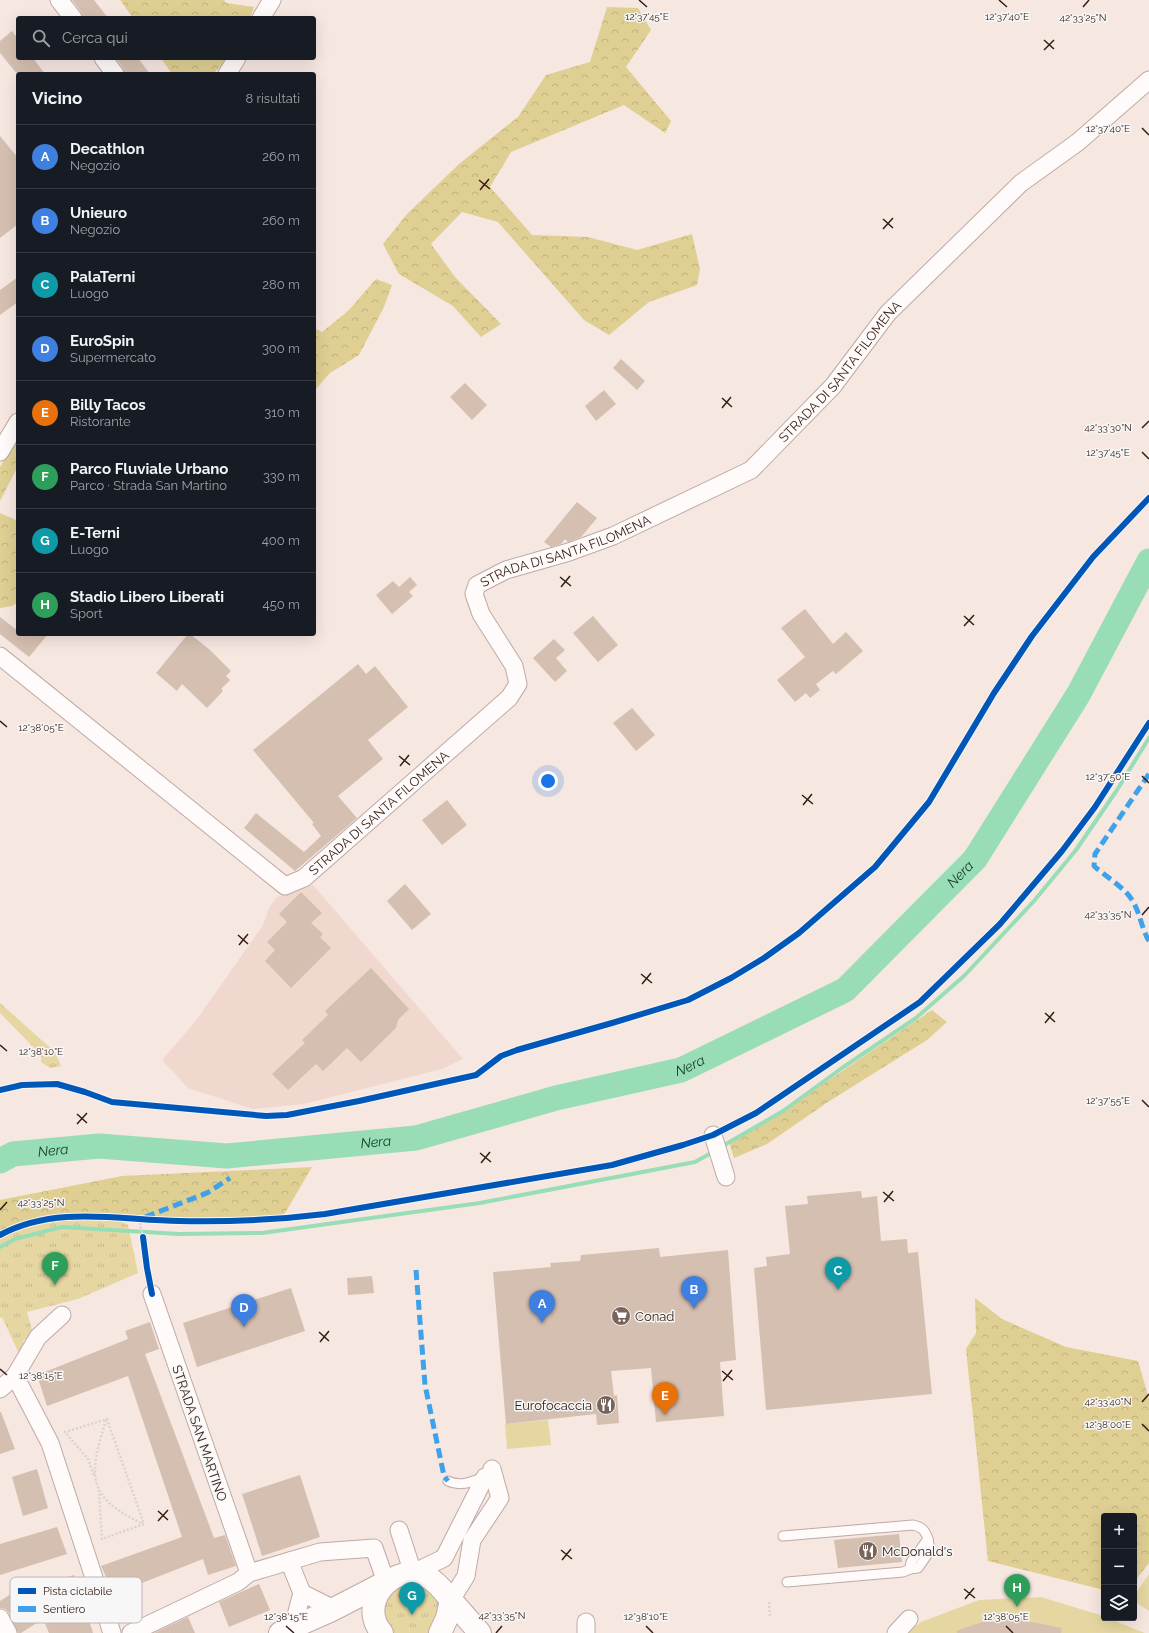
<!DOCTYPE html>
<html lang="it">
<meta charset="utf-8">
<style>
:root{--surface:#171b24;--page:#242831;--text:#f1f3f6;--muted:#9ea1a6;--line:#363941;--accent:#79645c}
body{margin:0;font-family:Raleway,sans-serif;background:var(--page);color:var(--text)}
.controls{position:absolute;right:12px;bottom:12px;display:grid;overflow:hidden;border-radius:4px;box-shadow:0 4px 16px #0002}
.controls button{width:36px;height:36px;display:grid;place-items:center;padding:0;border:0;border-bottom:1px solid var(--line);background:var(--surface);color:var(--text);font:20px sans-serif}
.you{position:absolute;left:548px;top:781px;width:14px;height:14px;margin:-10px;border:3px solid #fff;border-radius:50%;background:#1a73e8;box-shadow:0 0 0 6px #1a73e833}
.badge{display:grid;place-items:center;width:26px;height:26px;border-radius:50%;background:var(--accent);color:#fff;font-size:13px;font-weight:700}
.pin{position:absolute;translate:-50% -33px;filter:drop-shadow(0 1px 2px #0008)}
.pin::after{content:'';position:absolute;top:21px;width:14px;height:12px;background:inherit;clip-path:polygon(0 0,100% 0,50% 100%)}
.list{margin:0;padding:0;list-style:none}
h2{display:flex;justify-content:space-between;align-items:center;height:52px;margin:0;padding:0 16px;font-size:17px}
h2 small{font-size:13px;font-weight:400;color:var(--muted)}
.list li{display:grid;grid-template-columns:26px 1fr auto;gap:12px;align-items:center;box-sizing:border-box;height:64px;padding:0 16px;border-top:1px solid var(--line)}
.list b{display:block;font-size:15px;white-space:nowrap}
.list p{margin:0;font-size:13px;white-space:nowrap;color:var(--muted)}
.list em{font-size:13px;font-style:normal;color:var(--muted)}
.icon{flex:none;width:22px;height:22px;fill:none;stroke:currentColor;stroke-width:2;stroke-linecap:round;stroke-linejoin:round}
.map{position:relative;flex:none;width:1149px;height:1633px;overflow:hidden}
.search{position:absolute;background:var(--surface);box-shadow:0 4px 16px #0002;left:16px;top:16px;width:300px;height:44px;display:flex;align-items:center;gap:10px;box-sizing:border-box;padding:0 14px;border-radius:4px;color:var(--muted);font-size:15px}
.panel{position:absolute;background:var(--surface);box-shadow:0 4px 16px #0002;left:16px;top:72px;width:300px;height:564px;border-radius:4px}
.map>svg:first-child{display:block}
.built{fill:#f0d8cf}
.grass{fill:url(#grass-tufts)}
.forest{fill:url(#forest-crowns)}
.pitch{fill:#e6d7a2}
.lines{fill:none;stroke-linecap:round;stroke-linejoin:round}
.stream{stroke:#98ddb6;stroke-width:4}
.river{stroke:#98ddb6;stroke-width:25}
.building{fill:#d5bfb0}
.service-casing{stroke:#bdaaa4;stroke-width:11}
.minor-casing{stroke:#bdaaa4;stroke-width:19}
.secondary-casing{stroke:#bdaaa4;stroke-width:24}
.path{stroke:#d8d3d2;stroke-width:2.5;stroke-dasharray:2 2;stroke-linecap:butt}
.service{stroke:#fefbfa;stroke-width:9}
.minor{stroke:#fefbfa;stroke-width:17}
.secondary{stroke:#fefbfa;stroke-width:22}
.quiet{stroke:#3ea2ea;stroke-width:5;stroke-dasharray:10 5;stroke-linecap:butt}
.cycleway-casing{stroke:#f7f7f7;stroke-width:8}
.cycleway{stroke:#0057b8;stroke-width:6}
.ticks{fill:none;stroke:#351d14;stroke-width:1.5}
.labels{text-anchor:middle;stroke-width:3;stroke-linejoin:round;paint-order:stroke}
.street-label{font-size:13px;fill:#351d14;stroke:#f7f7f7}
.poi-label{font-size:13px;fill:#351d14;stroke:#f7f7f7;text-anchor:start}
.water-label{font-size:14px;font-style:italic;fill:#103e29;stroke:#f7f7f7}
.key{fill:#f7f7f7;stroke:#bdb6b3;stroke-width:1}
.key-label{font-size:11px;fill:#351d14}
.ticks-label{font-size:10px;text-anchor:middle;fill:#351d14;stroke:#f7f7f7;stroke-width:3;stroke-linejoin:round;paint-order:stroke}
</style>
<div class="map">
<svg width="1149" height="1633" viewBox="0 0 1149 1633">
<defs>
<pattern id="grass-tufts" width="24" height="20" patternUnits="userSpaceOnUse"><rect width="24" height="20" fill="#e6d7a2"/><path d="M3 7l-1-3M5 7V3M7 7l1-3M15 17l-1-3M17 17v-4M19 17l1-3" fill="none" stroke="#c6b88b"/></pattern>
<pattern id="forest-crowns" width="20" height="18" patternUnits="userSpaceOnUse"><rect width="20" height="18" fill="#dfcf93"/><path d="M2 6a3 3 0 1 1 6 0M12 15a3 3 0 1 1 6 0" fill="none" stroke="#c0b17e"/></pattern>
</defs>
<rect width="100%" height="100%" fill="#f7e7e1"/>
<polygon class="built" points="313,885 463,1059 442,1069 304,1104 253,1109 188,1088 162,1060 195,1022 263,925 269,908 277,897"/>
<g class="grass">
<polygon points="0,1003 55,1052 61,1066 50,1068 41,1062 41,1055 0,1013"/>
<polygon points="114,1218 128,1225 138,1273 78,1299 27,1312 33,1333 23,1341 34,1360 27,1371 2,1317 0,1318 0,1236 15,1226"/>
<polygon points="422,1582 442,1604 436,1633 388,1633 381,1604 392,1587"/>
</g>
<g class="forest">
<polygon points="120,0 224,0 226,3 254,7 250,18 133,18"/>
<polygon points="607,7 638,8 651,30 626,67 671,121 665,133 624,105 511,152 490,187 532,235 588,237 637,250 692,234 700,269 697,285 649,302 609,335 584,320 498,222 462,212 431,244 455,277 501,324 481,337 453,306 399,274 383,244 407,214 459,164 518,117 546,75 590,62"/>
<polygon points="161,58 229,58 213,74 172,74"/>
<polygon points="376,279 392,285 384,307 359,355 330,373 314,391 314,328 322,332 348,311"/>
<polygon points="18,436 18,466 0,501 0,467"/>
<polygon points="0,513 18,521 18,602 12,606 0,608"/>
<polygon points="932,1010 947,1022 927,1040 828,1102 767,1144 734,1158 729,1142 807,1095"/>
<polygon points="312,1167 281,1220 114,1218 15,1226 0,1236 0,1200 122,1176"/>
<polygon points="975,1298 1002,1319 1066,1347 1138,1361 1149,1399 1149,1563 1134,1582 1134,1516 1104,1516 1104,1590 988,1561 966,1349 976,1333"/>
</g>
<g class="pitch">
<polygon points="548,1420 551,1445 507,1449 505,1424"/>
<polygon points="1149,1574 1149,1611 1134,1601 1134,1596"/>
<polygon points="1041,1597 1100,1615 1145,1633 908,1633 921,1622 979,1600"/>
</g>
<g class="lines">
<g class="stream">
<polyline points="721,1147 783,1111 842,1068 916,1018 964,976 1034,901 1076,850 1117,790 1149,738"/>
<polyline points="0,1247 15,1239 62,1227 179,1234 262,1233 480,1203 695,1162 713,1152"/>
</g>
<path class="river" id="s1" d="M0,1161L13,1154L99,1146L227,1156L416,1138L556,1098L681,1070L845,990L975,859L1078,695L1149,561"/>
</g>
<g class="building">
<polygon points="72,0 94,0 108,18 83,18 81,12"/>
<polygon points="12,31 18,39 18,58 33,58 45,74 18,74 18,75 0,53 0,41"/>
<polygon points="116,58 138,58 150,74 125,74 123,68"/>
<polygon points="0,136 18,158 18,224 0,238"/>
<polygon points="18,277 18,302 0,315 0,290"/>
<polygon points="621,359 645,381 637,390 613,368"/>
<polygon points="465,383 487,405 472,420 450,397"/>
<polygon points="604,390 616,404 596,421 585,406"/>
<polygon points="577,502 597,518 581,537 568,542 565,539 561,544 551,547 544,542"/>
<polygon points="410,577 417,585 409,592 413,596 392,614 376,595 393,581 399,587"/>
<polygon points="805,609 833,644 846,632 863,651 836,674 833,671 816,684 820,690 810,698 806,693 795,702 777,680 805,657 781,628"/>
<polygon points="593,616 618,645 598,662 573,633"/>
<polygon points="0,617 18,631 18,634 48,634 29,657 0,634"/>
<polygon points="188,634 190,634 210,650 231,671 226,676 230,680 221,689 223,691 207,708 182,684 177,691 156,673"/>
<polygon points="554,639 565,650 556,658 567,671 555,682 533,658"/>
<polygon points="358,664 366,674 375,666 408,707 368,740 383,759 338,796 357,818 295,871 244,828 256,813 304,852 321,836 312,824 314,823 253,750"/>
<polygon points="632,708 655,735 636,751 613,723"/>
<polygon points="447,800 467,825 442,845 422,820"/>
<polygon points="405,884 431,914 412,930 387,901"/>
<polygon points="301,892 322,913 311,923 323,934 320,937 331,948 291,988 265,961 275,950 267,942 287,922 279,914"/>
<polygon points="371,968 409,1009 398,1020 396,1028 361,1062 347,1048 323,1071 316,1064 288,1090 272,1074 305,1043 302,1040 328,1015 325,1011"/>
<polygon points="861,1191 862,1198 877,1196 881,1241 907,1239 908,1253 918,1252 932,1394 766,1410 754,1268 767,1266 766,1257 790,1254 785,1206 808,1204 807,1196"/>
<polygon points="659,1248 660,1257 728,1250 736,1360 720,1362 724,1416 656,1422 651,1368 611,1371 614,1396 617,1395 619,1423 597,1425 596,1414 506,1424 493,1272 551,1267 550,1263 580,1261 581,1255"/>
<polygon points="372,1276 374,1293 348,1295 347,1278"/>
<polygon points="291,1288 305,1331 197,1367 183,1323"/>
<polygon points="150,1322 159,1349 145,1354 214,1538 225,1535 236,1566 208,1575 203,1559 114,1594 101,1566 182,1537 128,1376 47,1406 37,1375 128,1339 125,1331"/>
<polygon points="0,1412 1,1412 15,1449 0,1454"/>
<polygon points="37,1469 48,1508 23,1516 12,1477"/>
<polygon points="300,1475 320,1537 262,1556 242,1494"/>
<polygon points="57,1527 67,1554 0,1575 0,1544"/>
<polygon points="899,1534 902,1562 838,1568 834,1540"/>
<polygon points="74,1575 93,1633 49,1633 43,1619 21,1633 18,1633 9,1613 5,1609 0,1608 0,1601 11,1594"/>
<polygon points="259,1584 270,1610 229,1627 219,1602"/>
<polygon points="188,1617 195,1633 154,1633"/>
<polygon points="1022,1620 1062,1628 1061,1633 957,1633 956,1631 985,1621"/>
</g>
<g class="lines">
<defs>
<g id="service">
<path d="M448,1481C460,1487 471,1482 484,1477"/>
<path d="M783,1536L913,1525C922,1527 925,1530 928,1539L911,1562L910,1569L903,1572L787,1582"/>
<polyline points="910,1569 918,1568 930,1551 928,1539"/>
</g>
<g id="minor">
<polyline points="59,0 73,18"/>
<polyline points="261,18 272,0"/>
<polyline points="103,58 115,74"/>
<polyline points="227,74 237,58"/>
<polyline points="0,452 18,422"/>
<path id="s2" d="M0,656L285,886L304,878L509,698L518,684L514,666L481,614L474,594L477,585L506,570L569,552L613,536L751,470L833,386L888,313L1021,183L1078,142L1149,80"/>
<polyline points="713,1135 726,1177"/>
<polyline points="15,1376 50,1443 112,1633"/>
<polyline points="0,1389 15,1376 38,1337 62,1315"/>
<polyline points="399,1530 413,1573 444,1558 485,1477"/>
<polyline points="289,1561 302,1593 293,1627"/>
<polyline points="249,1573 320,1552 374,1548 386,1582"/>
<polyline points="302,1593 334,1609"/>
<polyline points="451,1600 466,1576 472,1540 500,1498 492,1469"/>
<polyline points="0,1618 8,1633"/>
<polyline points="586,1622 586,1633"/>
<polyline points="131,1633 238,1582 249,1573 152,1294"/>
<polyline points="896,1633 909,1619"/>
</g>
<g id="secondary">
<polyline points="451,1600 480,1633"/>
<polyline points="280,1633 330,1611 386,1582"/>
<path d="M382,1633C356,1603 394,1559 429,1578C438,1583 444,1592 451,1600L447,1618L440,1633"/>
</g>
</defs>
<use href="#service" class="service-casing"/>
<use href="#minor" class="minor-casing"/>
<use href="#secondary" class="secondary-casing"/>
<g class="path">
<polyline points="139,1219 143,1237"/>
<path d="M106,1420C89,1476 85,1496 143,1524"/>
<polyline points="94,1475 88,1459 65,1432 107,1419 144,1524 102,1539 99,1490"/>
<polyline points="769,1602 770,1618"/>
</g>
<use href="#service" class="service"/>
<use href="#minor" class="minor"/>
<use href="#secondary" class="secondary"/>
<g class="quiet">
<path d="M1149,774L1095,854L1094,866C1104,875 1123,887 1130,897C1140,910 1141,928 1149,941"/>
<polyline points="145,1217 207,1193 230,1178"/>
<polyline points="416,1270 425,1385 444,1476 448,1481"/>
</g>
<defs>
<g id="cycleway">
<polyline points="0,1090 22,1085 57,1084 85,1092 112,1102 266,1116 287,1115 359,1101 476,1075 501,1056 517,1050 612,1023 688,1000 731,978 764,958 799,933 875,867 929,802 994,693 1032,636 1093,557 1149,498"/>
<path d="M0,1235C56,1205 119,1220 179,1221C228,1222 277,1220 325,1214L612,1165L683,1145L713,1135L756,1113L920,1002L1000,924L1062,851L1095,807L1149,723"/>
<polyline points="143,1237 147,1268 152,1294"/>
</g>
</defs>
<use href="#cycleway" class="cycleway-casing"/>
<use href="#cycleway" class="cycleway"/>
</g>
<path class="ticks" d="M639,0L647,7M999,0L1007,7M1083,7L1089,0M1044,40L1054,49M1044,50L1054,40M1142,128L1149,135M479,180L490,189M480,190L489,179M883,219L893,228M883,229L893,218M722,398L732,407M722,408L731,397M1142,428L1149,421M1142,452L1149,459M560,577L571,586M561,587L570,576M964,616L974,625M964,626L974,615M0,721L7,727M399,756L410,765M400,766L409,755M1142,776L1149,783M802,795L813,804M803,805L812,794M1142,915L1149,907M238,935L248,944M239,945L248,934M641,974L652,983M642,984L651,973M1045,1013L1055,1022M1045,1023L1054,1012M0,1045L7,1051M1142,1100L1149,1107M77,1114L87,1123M77,1124L87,1113M480,1153L491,1162M481,1163L490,1152M883,1192L894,1201M884,1202L893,1191M0,1210L7,1202M319,1332L329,1341M320,1342L329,1331M0,1369L7,1375M722,1371L733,1380M723,1381L732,1370M1142,1402L1149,1394M1142,1424L1149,1431M158,1511L168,1520M158,1521L168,1510M561,1550L572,1559M562,1560L571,1549M964,1589L975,1598M965,1599L974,1588M286,1626L294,1633M646,1626L653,1633M1006,1626L1013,1633M496,1633L502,1626"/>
<defs>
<symbol id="supermarket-disc" viewBox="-11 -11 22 22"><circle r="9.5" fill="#79645c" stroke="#f7f7f7"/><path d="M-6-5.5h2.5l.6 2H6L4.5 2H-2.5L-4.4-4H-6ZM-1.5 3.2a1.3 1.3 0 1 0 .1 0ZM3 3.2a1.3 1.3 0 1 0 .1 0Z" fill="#fff"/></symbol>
<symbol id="restaurant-disc" viewBox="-11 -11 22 22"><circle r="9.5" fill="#79645c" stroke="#f7f7f7"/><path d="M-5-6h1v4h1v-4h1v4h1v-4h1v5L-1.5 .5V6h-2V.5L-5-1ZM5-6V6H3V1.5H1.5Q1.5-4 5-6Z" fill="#fff"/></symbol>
</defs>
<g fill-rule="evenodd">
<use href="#supermarket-disc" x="610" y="1305" width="22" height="22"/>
<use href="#restaurant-disc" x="595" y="1394" width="22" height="22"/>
<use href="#restaurant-disc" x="857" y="1540" width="22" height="22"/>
</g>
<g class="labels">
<g class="street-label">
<text dy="5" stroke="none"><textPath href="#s2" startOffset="1218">STRADA DI SANTA FILOMENA</textPath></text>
<text dy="5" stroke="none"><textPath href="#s2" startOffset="882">STRADA DI SANTA FILOMENA</textPath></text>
<text dy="5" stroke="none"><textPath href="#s2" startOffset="486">STRADA DI SANTA FILOMENA</textPath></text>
<text transform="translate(200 1433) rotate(71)" y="5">STRADA SAN MARTINO</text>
</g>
<g class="poi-label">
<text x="635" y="1321">Conad</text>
<text x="592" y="1410" text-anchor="end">Eurofocaccia</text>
<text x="882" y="1556">McDonald's</text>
</g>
<g class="water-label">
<text dy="5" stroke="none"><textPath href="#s1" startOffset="1039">Nera</textPath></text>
<text dy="5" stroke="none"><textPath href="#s1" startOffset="703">Nera</textPath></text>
<text dy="5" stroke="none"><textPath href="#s1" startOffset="379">Nera</textPath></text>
<text dy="5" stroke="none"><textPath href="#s1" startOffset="55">Nera</textPath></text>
</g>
</g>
<rect x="10" y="1577" width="132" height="46" rx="6" class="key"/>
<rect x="18" y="1588" width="18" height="6" fill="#0057b8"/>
<rect x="18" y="1606" width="18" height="6" fill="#3ea2ea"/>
<g class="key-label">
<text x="43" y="1595">Pista ciclabile</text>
<text x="43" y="1613">Sentiero</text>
</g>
<g class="ticks-label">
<text x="647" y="20">12°37'45"E</text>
<text x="1007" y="20">12°37'40"E</text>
<text x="1083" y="21">42°33'25"N</text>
<text x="1108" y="132">12°37'40"E</text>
<text x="1108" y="431">42°33'30"N</text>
<text x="1108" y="456">12°37'45"E</text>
<text x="41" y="731">12°38'05"E</text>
<text x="1108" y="780">12°37'50"E</text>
<text x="1108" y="918">42°33'35"N</text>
<text x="41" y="1055">12°38'10"E</text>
<text x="1108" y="1104">12°37'55"E</text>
<text x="41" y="1206">42°33'25"N</text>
<text x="41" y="1379">12°38'15"E</text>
<text x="1108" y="1405">42°33'40"N</text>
<text x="1108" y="1428">12°38'00"E</text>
<text x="502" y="1619">42°33'35"N</text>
<text x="286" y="1620">12°38'15"E</text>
<text x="646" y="1620">12°38'10"E</text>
<text x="1006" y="1620">12°38'05"E</text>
</g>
</svg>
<div class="controls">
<button>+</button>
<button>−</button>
<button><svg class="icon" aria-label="layers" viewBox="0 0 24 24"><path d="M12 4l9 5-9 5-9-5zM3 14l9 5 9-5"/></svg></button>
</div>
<div class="you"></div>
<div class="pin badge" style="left:542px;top:1323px;background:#3f7fe0">A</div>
<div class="pin badge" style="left:694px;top:1309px;background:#3f7fe0">B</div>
<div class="pin badge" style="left:838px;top:1290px;background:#0f9aa8">C</div>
<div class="pin badge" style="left:244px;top:1327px;background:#3f7fe0">D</div>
<div class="pin badge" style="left:665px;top:1415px;background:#e8710a">E</div>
<div class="pin badge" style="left:55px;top:1285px;background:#2e9e5b">F</div>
<div class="pin badge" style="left:412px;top:1615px;background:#0f9aa8">G</div>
<div class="pin badge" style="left:1017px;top:1607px;background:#2e9e5b">H</div>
<div class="search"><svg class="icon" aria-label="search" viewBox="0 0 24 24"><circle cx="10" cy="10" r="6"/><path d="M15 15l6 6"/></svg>Cerca qui</div>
<section class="panel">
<h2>Vicino<small>8 risultati</small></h2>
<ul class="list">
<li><span class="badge" style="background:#3f7fe0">A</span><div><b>Decathlon</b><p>Negozio</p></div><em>260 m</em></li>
<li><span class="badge" style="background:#3f7fe0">B</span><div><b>Unieuro</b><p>Negozio</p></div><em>260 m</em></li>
<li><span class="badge" style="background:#0f9aa8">C</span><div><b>PalaTerni</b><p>Luogo</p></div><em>280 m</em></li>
<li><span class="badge" style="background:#3f7fe0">D</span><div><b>EuroSpin</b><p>Supermercato</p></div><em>300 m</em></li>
<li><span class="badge" style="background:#e8710a">E</span><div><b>Billy Tacos</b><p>Ristorante</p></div><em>310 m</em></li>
<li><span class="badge" style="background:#2e9e5b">F</span><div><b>Parco Fluviale Urbano</b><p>Parco · Strada San Martino</p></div><em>330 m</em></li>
<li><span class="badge" style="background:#0f9aa8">G</span><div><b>E-Terni</b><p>Luogo</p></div><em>400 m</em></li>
<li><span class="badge" style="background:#2e9e5b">H</span><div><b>Stadio Libero Liberati</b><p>Sport</p></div><em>450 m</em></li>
</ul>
</section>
</div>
